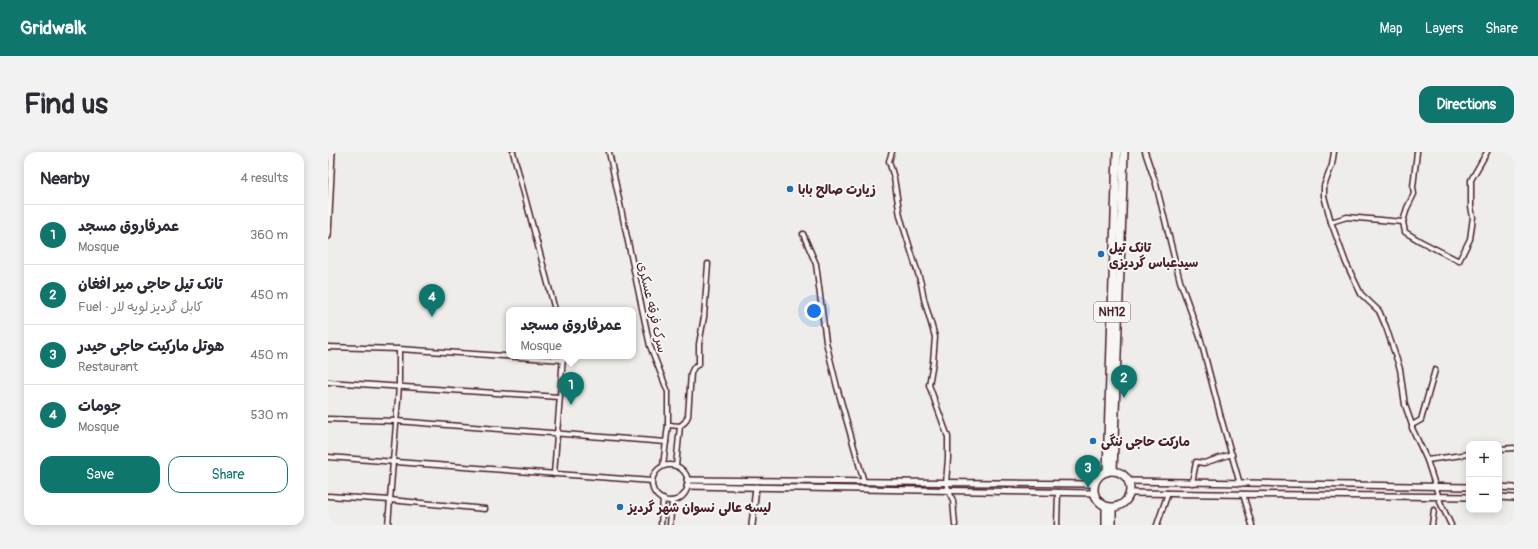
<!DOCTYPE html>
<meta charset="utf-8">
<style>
:root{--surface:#fff;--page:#f2f2f3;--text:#2b2b33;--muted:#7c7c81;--line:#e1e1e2;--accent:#0f766e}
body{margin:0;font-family:Pangolin,"Playpen Sans Arabic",sans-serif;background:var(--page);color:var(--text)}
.controls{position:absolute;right:12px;bottom:12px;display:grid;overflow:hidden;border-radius:8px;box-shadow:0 2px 10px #0003}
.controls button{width:36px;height:36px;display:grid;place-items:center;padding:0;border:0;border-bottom:1px solid var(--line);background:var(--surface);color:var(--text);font:20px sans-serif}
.you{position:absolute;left:486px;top:159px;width:14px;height:14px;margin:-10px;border:3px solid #fff;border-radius:50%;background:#1a73e8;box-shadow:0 0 0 6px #1a73e833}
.badge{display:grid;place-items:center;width:26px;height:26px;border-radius:50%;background:var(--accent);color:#fff;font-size:13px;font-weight:700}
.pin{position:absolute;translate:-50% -33px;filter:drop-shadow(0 1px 2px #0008)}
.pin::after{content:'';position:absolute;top:21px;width:14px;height:12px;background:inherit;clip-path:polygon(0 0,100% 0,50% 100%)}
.popup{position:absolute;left:178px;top:155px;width:130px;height:52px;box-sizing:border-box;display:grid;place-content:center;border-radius:8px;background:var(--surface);filter:drop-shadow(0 1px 3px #0005);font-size:13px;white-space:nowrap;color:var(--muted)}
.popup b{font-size:15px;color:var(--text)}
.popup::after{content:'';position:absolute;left:50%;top:100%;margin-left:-8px;border:8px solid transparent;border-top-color:var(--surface)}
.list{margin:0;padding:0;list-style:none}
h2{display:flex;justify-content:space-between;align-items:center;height:52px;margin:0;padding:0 16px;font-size:17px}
h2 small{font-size:13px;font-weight:400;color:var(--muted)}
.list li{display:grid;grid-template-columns:26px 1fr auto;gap:12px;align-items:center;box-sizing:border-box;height:60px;padding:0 16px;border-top:1px solid var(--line)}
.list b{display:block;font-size:15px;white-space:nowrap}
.list p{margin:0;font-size:13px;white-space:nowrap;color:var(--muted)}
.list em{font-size:13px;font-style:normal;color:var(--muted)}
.actions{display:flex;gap:8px;padding:12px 16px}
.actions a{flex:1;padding:9px 0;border:1px solid var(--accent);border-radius:12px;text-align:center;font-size:14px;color:var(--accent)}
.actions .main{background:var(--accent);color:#fff}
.map{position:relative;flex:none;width:1186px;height:373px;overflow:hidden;border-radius:12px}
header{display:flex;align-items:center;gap:24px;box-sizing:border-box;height:56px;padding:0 20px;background:var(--accent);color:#fff}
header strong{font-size:19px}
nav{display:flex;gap:22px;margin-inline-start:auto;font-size:14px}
.intro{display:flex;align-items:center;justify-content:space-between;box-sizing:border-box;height:96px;padding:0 24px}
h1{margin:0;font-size:28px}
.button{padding:10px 18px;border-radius:12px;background:var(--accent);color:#fff;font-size:14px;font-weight:700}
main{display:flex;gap:24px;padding:0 24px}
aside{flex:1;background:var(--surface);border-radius:12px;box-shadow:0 2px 10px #0003}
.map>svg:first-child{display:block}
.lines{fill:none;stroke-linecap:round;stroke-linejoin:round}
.minor-casing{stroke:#4a1f2b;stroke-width:7}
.tertiary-casing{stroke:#4a1f2b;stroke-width:8}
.trunk-casing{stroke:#4a1f2b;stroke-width:10}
.minor{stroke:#f6f6f2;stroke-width:4}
.tertiary{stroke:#f6f6f2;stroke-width:5}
.trunk{stroke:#f6f6f2;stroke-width:7}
.poi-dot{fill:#1f6fb2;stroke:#f6f6f2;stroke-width:1.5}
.labels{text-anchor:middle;stroke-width:4;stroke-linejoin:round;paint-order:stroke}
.shield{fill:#f6f6f2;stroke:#7e6067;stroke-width:1}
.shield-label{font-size:12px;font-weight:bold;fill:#4a1f2b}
.poi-label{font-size:13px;font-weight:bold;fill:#4a1f2b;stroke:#f6f6f2;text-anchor:start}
.street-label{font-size:13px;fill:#4a1f2b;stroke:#f6f6f2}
</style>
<header>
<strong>Gridwalk</strong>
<nav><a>Map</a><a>Layers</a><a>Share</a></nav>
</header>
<div class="intro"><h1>Find us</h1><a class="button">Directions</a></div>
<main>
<aside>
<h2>Nearby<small>4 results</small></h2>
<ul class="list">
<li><span class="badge">1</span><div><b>عمرفاروق مسجد</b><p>Mosque</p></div><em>360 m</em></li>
<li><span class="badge">2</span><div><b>تانک تیل حاجی میر افغان</b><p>Fuel · کابل گردیز لویه لار</p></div><em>450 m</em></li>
<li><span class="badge">3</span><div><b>هوتل مارکیت حاجی حیدر</b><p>Restaurant</p></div><em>450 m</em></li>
<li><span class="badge">4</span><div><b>جومات</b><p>Mosque</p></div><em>530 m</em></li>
</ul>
<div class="actions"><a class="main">Save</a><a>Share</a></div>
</aside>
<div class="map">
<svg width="1186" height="373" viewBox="0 0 1186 373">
<rect width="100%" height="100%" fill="#efedea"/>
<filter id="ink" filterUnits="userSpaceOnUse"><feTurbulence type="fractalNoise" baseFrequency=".025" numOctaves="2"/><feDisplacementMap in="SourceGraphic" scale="8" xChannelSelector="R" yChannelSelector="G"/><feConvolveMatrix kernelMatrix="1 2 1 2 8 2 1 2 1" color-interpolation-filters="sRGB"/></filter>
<g filter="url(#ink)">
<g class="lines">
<defs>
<g id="minor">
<polyline points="185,0 227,158"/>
<polyline points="281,0 322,194 340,240 340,273 335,314"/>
<polyline points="564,0 561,9 566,26 572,64 593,131 596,147 607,185 605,210 601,233 620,285 620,306 618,331 625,349 627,373"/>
<polyline points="817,0 828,32 852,129 872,185 893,266 912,332"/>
<polyline points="1006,0 1004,13 996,34 996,44 1003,70 1018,111 1033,142 1051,159 1058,175 1072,217 1077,253 1084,273"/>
<polyline points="1089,0 1085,35 1086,42 1079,56 1075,70 1077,80 1092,89 1131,109 1142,87 1145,65 1143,55 1143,28 1159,0"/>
<polyline points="1003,70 1019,65 1075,70"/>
<polyline points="475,82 488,112 498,190 509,235 536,330"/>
<polyline points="0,195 71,197 235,208"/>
<polyline points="1107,218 1093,268 1084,273 1084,276 1099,308 1113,352 1123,373"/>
<polyline points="0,230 231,245"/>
<polyline points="0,267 68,269 338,290"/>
<polyline points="340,273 352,274 348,314"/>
<polyline points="352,274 357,270 360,264 363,221 366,215 371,212 371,192 376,165 380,112"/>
<polyline points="1171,297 1186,296"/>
<polyline points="0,305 324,329"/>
<polyline points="1099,308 1141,302"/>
<circle cx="342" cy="331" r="18"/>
<polyline points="226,322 235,204"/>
<polyline points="864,331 868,310 876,311 904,302"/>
<polyline points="915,342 924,373"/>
<polyline points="0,344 62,348 157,357"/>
<polyline points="60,373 71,234 71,197"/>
<polyline points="333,373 335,347"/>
<polyline points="342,373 344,349"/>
<polyline points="729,373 730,340"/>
<polyline points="829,373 840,341"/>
<polyline points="1104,373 1106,358"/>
</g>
<g id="tertiary">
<polyline points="0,84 4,0"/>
<polyline points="359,328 766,332"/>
<polyline points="800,329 1141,335"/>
<polyline points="359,334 766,341"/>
<polyline points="1171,335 1186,336"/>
<polyline points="802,341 1141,345"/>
<polyline points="1171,345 1186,346"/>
<polyline points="424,373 428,335"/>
</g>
<g id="trunk">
<circle cx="784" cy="337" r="18"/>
<polyline points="785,319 796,0"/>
<polyline points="779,320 789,0"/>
<polyline points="778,373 778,355"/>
<polyline points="784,373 784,356"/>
</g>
</defs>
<use href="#minor" class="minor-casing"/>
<use href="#tertiary" class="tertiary-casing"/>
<use href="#trunk" class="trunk-casing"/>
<use href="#minor" class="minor"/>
<use href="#tertiary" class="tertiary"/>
<use href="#trunk" class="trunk"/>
</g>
</g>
<g class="poi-dot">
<circle cx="462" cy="37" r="4"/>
<circle cx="773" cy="102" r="4"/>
<circle cx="765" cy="289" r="4"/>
<circle cx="292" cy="355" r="4"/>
</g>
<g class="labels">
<rect class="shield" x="766" y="150" width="36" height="20" rx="3"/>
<g class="shield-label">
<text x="784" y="164">NH12</text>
</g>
<g class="poi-label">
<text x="470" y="42">زیارت صالح بابا</text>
<text x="781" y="100">تانک تیل<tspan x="781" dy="15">سیدعباس گردیزی</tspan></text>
<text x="773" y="294">مارکت حاجی ننگی</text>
<text x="300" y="360">لیسه عالی نسوان شهر گردیز</text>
</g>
<g class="street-label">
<text transform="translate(325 155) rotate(77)" y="5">سرک فرقه عسکری</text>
</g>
</g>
</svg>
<div class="controls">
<button>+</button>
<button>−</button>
</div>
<div class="you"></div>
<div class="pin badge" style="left:243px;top:253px">1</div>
<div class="popup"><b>عمرفاروق مسجد</b>Mosque</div>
<div class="pin badge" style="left:796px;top:246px">2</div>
<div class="pin badge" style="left:760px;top:336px">3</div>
<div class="pin badge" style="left:104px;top:165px">4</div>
</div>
</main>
